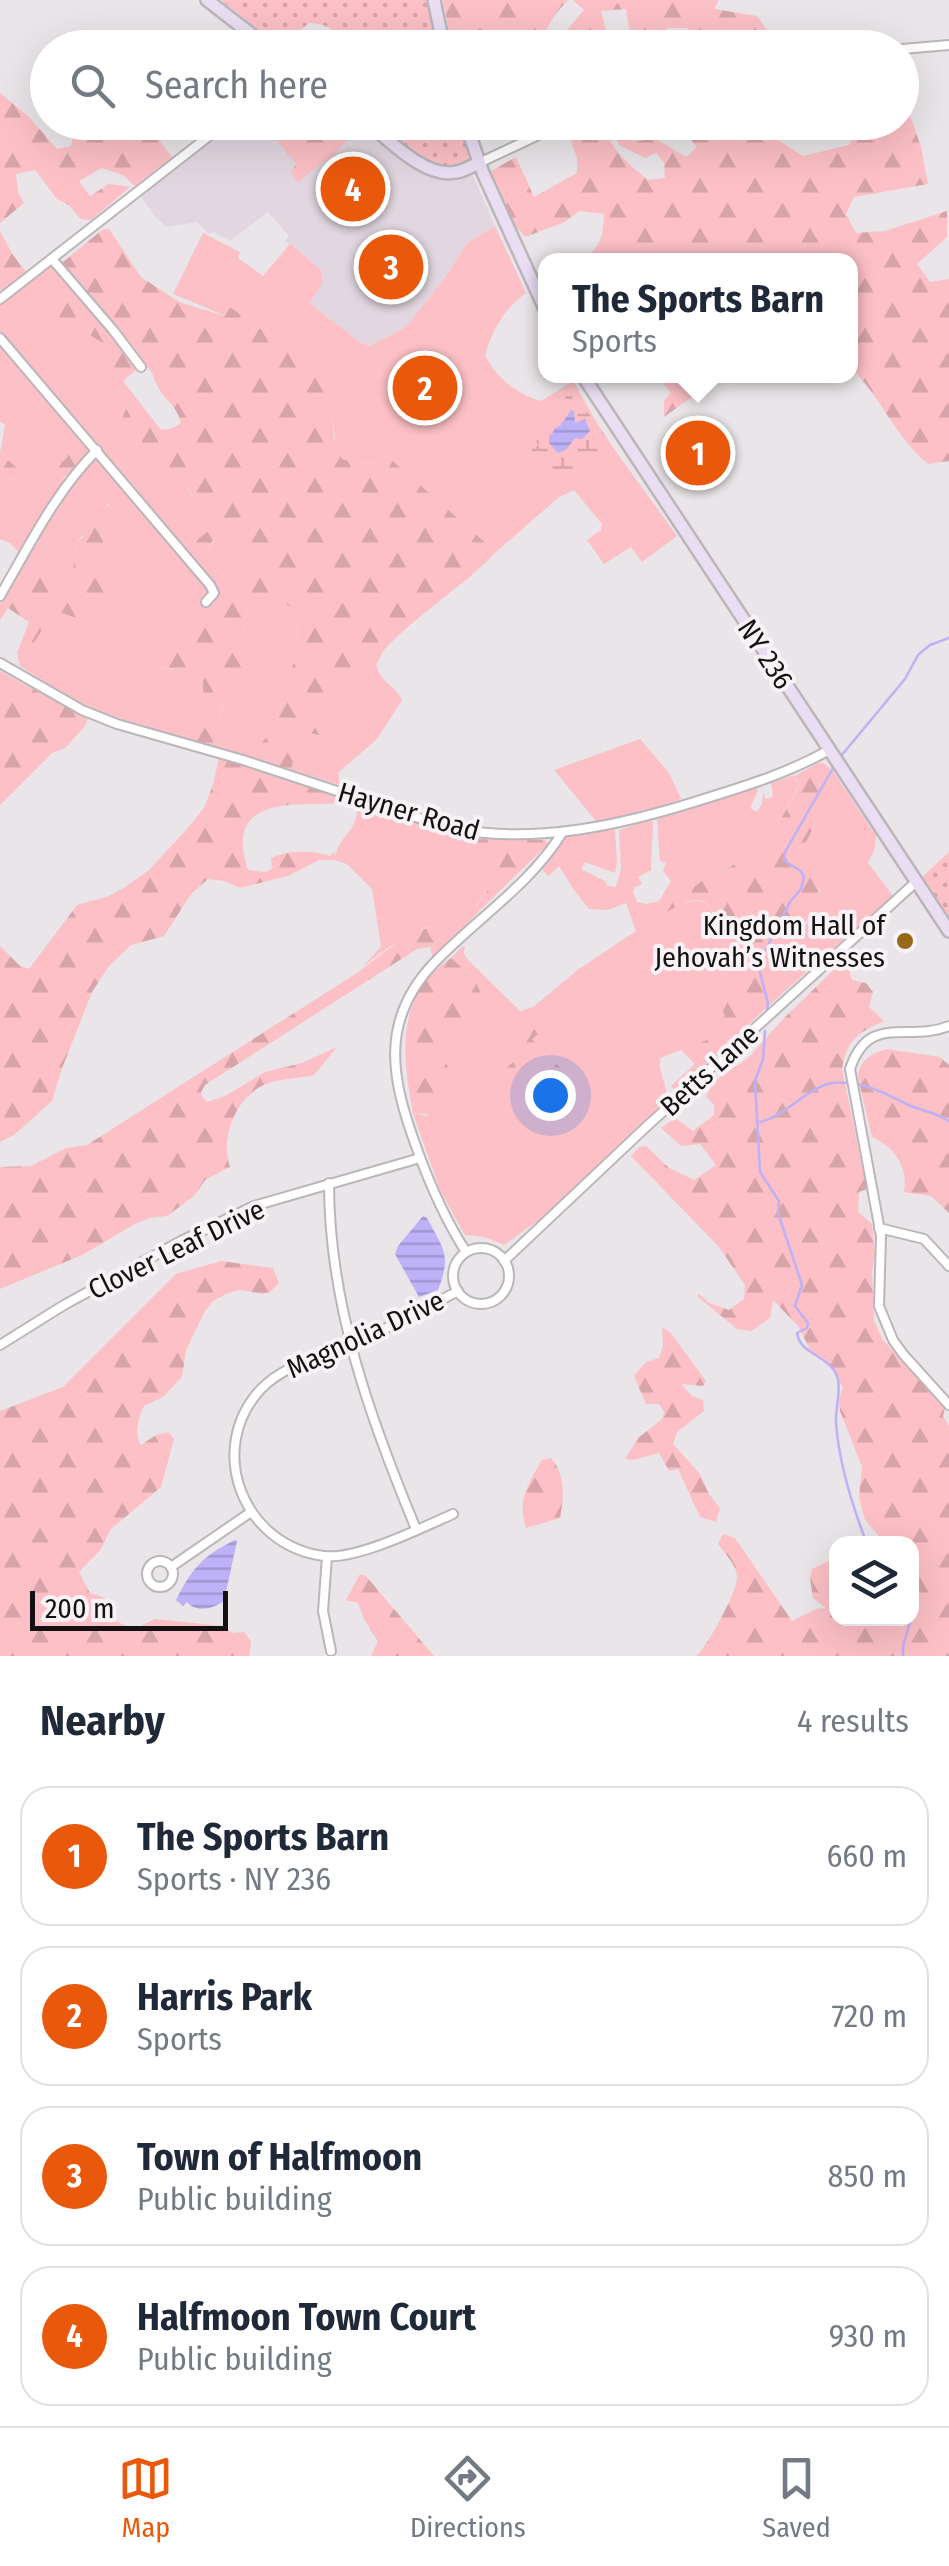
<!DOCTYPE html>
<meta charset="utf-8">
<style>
:root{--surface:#fff;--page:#f6f6f7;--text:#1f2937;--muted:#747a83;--line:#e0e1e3;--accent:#ea580c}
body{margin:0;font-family:"Fira Sans Condensed",sans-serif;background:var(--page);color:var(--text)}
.controls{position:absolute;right:30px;bottom:30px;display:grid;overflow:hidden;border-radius:20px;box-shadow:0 10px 40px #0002}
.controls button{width:90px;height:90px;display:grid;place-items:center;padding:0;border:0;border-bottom:2px solid var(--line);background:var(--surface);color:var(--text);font:50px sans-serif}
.scale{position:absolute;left:30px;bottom:25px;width:198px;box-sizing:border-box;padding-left:10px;border:5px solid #131112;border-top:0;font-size:28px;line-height:35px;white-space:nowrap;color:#131112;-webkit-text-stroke:8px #f7f2f6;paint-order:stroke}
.you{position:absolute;left:550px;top:1095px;width:35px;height:35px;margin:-25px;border:8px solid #fff;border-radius:50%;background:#1a73e8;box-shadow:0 0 0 15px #1a73e833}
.badge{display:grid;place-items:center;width:65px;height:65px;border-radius:50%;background:var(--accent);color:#fff;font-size:32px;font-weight:700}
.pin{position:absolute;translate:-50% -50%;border:5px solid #fff;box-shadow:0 2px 10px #0006}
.popup{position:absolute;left:538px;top:253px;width:320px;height:130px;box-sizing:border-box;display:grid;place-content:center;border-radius:20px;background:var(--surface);filter:drop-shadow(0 2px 8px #0005);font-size:32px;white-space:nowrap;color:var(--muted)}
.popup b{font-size:38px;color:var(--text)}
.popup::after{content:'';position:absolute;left:50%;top:100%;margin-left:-20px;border:20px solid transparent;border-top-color:var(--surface)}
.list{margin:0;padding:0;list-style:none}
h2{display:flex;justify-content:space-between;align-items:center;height:130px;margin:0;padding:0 40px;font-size:42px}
h2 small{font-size:32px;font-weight:400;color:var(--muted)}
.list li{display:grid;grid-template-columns:65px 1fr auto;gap:30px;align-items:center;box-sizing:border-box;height:140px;margin:0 20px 20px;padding:0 20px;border:2px solid var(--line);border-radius:30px}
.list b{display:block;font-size:38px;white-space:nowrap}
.list p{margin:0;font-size:32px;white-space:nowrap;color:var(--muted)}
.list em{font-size:32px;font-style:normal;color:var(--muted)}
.icon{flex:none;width:55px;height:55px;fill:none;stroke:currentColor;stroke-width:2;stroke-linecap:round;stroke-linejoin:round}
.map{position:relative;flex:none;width:949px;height:1656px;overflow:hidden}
.search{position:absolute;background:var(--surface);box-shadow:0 10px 40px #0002;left:30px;right:30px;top:30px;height:110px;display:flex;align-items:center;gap:25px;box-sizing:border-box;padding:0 35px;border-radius:55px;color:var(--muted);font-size:38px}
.sheet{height:770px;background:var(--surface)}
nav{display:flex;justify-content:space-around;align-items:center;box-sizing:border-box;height:140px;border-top:2px solid var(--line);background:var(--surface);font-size:28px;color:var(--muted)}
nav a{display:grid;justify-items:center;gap:5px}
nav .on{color:var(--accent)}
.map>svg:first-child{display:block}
.built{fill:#e2d7e0}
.grass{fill:#fcc0c6}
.forest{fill:url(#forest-firs)}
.wetland{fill:url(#wetland-marsh)}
.park{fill:url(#park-dots)}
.water{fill:url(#water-rules)}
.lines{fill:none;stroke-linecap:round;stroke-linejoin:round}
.stream{stroke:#bdb1f7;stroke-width:2.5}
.street-casing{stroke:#bbb6ba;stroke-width:12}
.secondary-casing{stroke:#bbb6ba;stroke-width:16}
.street{stroke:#fff;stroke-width:8}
.secondary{stroke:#eadef2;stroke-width:11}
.poi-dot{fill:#986819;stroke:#f7f2f6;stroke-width:4}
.labels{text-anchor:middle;stroke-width:8;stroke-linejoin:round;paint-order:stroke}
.street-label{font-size:28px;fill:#131112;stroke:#f7f2f6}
.poi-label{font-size:28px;fill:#131112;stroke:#f7f2f6;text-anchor:end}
</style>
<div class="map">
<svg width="949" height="1656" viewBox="0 0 949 1656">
<defs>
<pattern id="forest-firs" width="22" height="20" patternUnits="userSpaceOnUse" patternTransform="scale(2.5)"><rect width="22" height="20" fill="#fcc0c6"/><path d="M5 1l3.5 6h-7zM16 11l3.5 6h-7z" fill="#d7a4a9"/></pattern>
<pattern id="wetland-marsh" width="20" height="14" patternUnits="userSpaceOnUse" patternTransform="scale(2.5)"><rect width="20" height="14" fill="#fcc0c6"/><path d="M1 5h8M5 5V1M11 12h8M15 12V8" fill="none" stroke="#d7a4a9"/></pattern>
<pattern id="park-dots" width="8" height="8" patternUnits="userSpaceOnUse" patternTransform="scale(2.5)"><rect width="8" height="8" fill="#fcc0c6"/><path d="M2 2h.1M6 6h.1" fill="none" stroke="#d7a4a9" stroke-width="1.8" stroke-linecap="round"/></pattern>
<pattern id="water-rules" width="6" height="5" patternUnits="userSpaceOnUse" patternTransform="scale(2.5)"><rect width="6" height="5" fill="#bdb1f7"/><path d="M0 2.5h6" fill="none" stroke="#a297d3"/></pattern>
</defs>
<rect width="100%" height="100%" fill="#e9e5e8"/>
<polygon class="built" points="234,123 358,123 433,179 448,181 472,174 495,226 467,243 446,276 406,327 369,346 361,343 309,303 324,276 321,270 285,241 289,236 268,212 230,241 214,232 209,234 197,222 167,227 157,219 140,196"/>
<g class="grass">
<path d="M495,226L526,293C504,309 493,329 485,355C496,378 517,394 541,401L573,381L597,423L571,395L560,408L548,415L539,447L532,448L607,460L614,449L677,536L642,562L631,547L604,564L587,540L601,530L602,524L574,490L559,497L496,552L387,457C375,467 357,464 342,460L336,448L332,411L230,308L226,316L173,294L203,233L240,252L238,258L263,276L290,244L321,270C327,284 316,292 309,303L361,343L369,346L406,327L446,276L467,243Z"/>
<path d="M53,265L76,292L83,331L107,345L96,357H85C100,371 118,389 127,407C136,426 130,434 147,452L154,450L164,462L161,475L169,469L183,481L193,497L202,494L210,505V530L202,536L205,553L213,543L220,525L238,546L249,548L258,557L222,590L228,597L221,604L182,619L107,690L112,695L148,664L173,670L145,726C96,713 62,695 20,666L54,609L109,586L102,530L121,502L108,504L77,542L71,583L52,577L27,560L62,498L96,455L66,460L57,465L62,479L71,475L56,493L21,555L10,543L0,539V480L27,479L33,476H26L0,453L5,425L0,422V305Z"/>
<polygon points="252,601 283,601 297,613 298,651 285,686 277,722 251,758 216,748 221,710 229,699 237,647 242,639 248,605"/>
<path d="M376,663C379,683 396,685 402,700L377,739L338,773L340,785L292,770C292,755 299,745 307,733L324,736C326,728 327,719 330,711C338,693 359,672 376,663Z"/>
<path d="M195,677L203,681C203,700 206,723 184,729L182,737L153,729L171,695Z"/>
<polygon points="640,739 669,773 681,799 648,811 596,821 554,770"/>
<path d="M795,775L794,780L800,783L767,844L759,852L702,881L666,911C677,907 698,894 708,905C712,910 714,916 717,922L715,926L722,942L725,990L728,994L723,1009L739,1018L722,1034L660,1058V1068L669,1100L549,1218L540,1219L504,1245L484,1237L465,1235L440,1190L413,1113L427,1116L448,1073L439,1043V1038L473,977L451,958L463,946L465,947L464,954L468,960L520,1011L533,1007L579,969L636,931L626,903L608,910L589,909L574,890L559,866L548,876L541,868L561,840L569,835L612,829L615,830L617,863L615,873L585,862L581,869L605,881L607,886L616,887L621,869L619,830L650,820L653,823L651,870L638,877L642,884L635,887L633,893L637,902L646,904L659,901L671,881L663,871L666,863L660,861L657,819L756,788L758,790L750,808L757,812L762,804L763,793L766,799L773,797L771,783Z"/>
<polygon points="837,794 852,813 860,828 872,830 876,834 875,848 868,863 893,896 786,990 783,953 807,923 820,890 803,850 805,844 829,797"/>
<path d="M356,801L470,839L468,847L497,856L501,863L490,887L476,905L480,910L434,958L432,957L431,947L438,940L443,924C413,928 386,948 363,967L381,946L372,889L347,864L335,860C337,834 362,832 356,801Z"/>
</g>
<g class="forest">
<path d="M443,0H568C554,15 544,27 543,47L452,48Z"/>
<polygon points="573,0 719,0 714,9 757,16 779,47 697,47 687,28 668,28 659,39 631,42 626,9 601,11 610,47 597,47 594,33 576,36 571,43 568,29 584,10"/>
<path d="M902,92L921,147L928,184L854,197L846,214L856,233L885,231L947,211V237L917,264L930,282L949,279V461L928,464C896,438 881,397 851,368L850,260H581C601,249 603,236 604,214L579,211L565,222L525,237L512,222L491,171L516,157L534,197L577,173V158L567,130L584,123H602C610,148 627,163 648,180L665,178L664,163L656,153L645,158L619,145L609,123H628L636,141L656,139L686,157L697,147L686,135L683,125L685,123H765L766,132L803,156L849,145L861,123L902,122Z"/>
<path d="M0,93L29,117L57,149L71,146L74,130L88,131L94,138L106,123C148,122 147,125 172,157L135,186L123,175L102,168L79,181L90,196L109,184L130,187L91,220L80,219L69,205L57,199L35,170L16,174L18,192L24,203L0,223Z"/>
<polygon points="358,122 361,124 333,156 317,166 298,183 291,172 296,164 263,123"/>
<path d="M109,229L141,277L179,302L225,316L230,307L337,385C332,411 329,435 342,459C357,464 375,468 387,456L496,552C462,588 418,613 384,650C381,653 380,659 377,663C372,668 363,671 358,676C336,697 332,710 324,736L308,733C299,745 292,755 292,770L251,758L277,722L285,686L298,651L297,613L283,601H252L248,605L242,639L238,647L248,656L245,682L221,709L216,748L182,737L184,729C206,723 203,700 203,681L195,678L171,695L153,729L145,726L173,669L148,665L112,696L106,691L182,619L221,604L228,597L221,589L258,557L249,548L239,547L221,526L206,553L200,550L195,541L210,530L199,515L210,505L202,494L194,497L183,481L169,470L161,476L156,469L163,461L154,450L147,452L136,440H129L126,431L128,427L123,416L127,407L102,374L91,371L85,357L78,353L82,347L90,348L96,357L106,345L83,331L75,336L53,316L76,292L108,327L138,368L123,381L161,430L170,429L181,423C176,404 166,402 158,387C149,370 157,374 139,361L63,268V262L102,230Z"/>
<polygon points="0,231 13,255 27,273 3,291 0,289"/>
<polygon points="661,376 721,376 664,417 664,401 671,393 659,378"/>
<path d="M81,437L92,450C79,463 71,476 52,483L38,475L27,479L0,480V453L26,476L38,475L50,466L57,465L65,460Z"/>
<polygon points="126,491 130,497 121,502 102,530 109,586 98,612 82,620 54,610 20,666 17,653 29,622 8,608 0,620 0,604 27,560 52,577 71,583 77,542 83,537 85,519 100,512"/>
<polygon points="0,671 88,719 85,726 65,748 52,753 0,805"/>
<path d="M219,758L356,801V807C343,802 330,804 316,804C269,804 228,810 248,870L265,872L272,869L271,858C288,850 312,850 330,856L335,852V860H319L288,876L240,888L224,881L208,879L191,894L164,936L131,945L109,966L92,992L61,1071L52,1101L14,1135L0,1142V946L20,966L29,969L77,905L109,896L125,887L148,871L186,830L204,808L213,785Z"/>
<path d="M818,763H823L833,771L872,830L860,829L852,813L837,794L829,797L805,844L804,850C837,891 808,919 783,953L786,990L676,1091L671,1086L695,1064L681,1050L722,1034L727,1030L723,1009L728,994L725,991L722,943L715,926L717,922C714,916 710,903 703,901C692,896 672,909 663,914L671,904L702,881L759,852L767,844L798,788L800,783L793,777Z"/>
<polygon points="470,839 545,840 548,844 480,910 476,906 490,887 501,863 497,856 468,847"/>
<path d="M444,923L438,940L431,947L417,949L205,1085L201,1092L202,1097L207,1102L225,1096L265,1072L302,1063L337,1047L314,1075C299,1079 281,1078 266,1084C236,1096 220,1137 230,1167L205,1180L194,1196L167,1216L149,1218L135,1224L82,1255L0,1289V1167L31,1166L66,1148L87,1145L357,973L396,943L398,932H414Z"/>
<path d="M451,958L473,977L480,991L473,1008L439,1038C441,1075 479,1086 436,1115L413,1113C402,1055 395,996 451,958Z"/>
<path d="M846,958L852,980L866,983L873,992L869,1007L884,1021C858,1033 847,1039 842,1069L867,1189L859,1192L858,1212L872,1224L875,1255L872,1273L874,1321L883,1340L945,1408L943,1416L949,1426V1656H696C707,1648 736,1593 737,1579C738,1566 725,1554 718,1544L723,1534L735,1538L792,1621L816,1609L826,1608L813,1598L810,1578L812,1569L831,1560L836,1562V1619H912V1544L885,1543L865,1520L859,1498L862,1467L840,1411L839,1399L843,1388L835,1373L823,1358L811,1352L799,1327L773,1300L770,1318L751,1331L737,1329L697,1296L699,1294L709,1303L729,1310L744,1299L745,1285L719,1247L631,1156L639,1147L646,1146L669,1168L694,1180L716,1165L700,1144L681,1146L661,1128L675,1118L693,1131L714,1115V1105L706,1096L716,1080L748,1058L785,1017Z"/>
<path d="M534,1029L538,1034L532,1039C542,1053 556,1062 567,1074C582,1090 594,1108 611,1123C618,1129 624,1130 630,1137L621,1147L572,1099L576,1090L555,1070L547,1071L536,1059L516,1075L501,1081L497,1076L518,1058L522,1060L526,1056L521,1048L518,1035L525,1030Z"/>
<path d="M886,1049L940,1057L949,1065V1213L931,1196L904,1192C909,1168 893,1145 872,1137L858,1078C859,1060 871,1054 886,1049Z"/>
<path d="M221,1261L273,1268L279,1283L270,1292L263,1294L240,1290L228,1293L213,1301L205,1311L186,1350L182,1377L163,1397L144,1406C139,1418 133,1433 141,1445L156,1435L168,1432L174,1439L161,1487L111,1529L101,1549L79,1572L90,1593L103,1597C115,1615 110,1621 134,1629L155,1619L222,1626L232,1633L244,1632L251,1641L249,1656H0V1411L63,1387L176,1274Z"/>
<polygon points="662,1327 670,1332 706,1381 703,1386 681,1384 692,1396 703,1400 704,1411 677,1432 673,1444 700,1474 709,1494 720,1508 716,1522 700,1517 678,1469 669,1471 659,1453 633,1460 625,1459 638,1438 661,1420 665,1413 659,1404 646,1404 634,1376 646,1362 659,1358 663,1346"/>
<path d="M551,1458C566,1476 564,1496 560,1518L526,1528C517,1500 528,1484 542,1460Z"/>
<polygon points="360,1574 366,1576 434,1656 371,1656 378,1641 364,1619 358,1603 346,1600"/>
</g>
<polygon class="wetland" points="566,395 571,395 597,423 614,449 607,460 581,480 558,478 531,458 532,448 538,446 536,439 537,431 546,423 548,414 560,408"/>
<g class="park">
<path d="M221,0H426L436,47H343C336,30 328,24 309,23L280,47Z"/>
<path d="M376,123H458L470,158C435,184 402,144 376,123Z"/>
<polygon points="949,852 949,917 922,877"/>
</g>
<g class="water">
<polygon points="571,410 574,411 575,423 585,419 590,431 582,439 575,438 566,450 558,453 549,443 549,435 554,433 554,429 561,425"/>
<path d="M423,1216L427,1218C443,1249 452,1254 438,1290L419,1297L395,1254L398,1246Z"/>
<path d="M235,1540L237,1541L224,1601C213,1609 196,1613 187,1602L183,1606L176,1600C192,1569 202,1556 235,1540Z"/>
</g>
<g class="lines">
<g class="stream">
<polyline points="841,756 905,679 918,655 930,645 949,638"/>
<polyline points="767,1011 768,1003 758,965 790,902 801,889 804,877 801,871 784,861 785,852 833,768"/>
<path d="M765,1031L763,1059L755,1081L760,1172L779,1201L778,1213L802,1285L795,1306L808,1323L807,1328L797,1333C800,1355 829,1355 837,1376C842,1389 835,1408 836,1423C839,1464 852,1505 867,1544"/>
<path d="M857,1084C875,1087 894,1098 911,1106C924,1111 937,1113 949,1121"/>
<path d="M760,1122C791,1115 811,1078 846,1083"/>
<polyline points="903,1656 903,1646 911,1619"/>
</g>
<defs>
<g id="street">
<polyline points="902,49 949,45"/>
<polyline points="479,163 566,122"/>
<polyline points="52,259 113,330 141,367"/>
<polyline points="0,299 227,122"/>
<polyline points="0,338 210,585 214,593 206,602"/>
<path d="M0,596C29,546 56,491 97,450"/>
<path d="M0,663L82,710L117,724L243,760L449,828C537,845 623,825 707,798C749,785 790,772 829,750"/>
<path d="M949,1026C908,1043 869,1012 850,1069L881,1236L879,1306L893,1340L903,1354L949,1405"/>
<path d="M329,1183C329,1305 370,1418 416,1529"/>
<polyline points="879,1228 924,1239 949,1266"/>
<circle cx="481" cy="1276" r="28"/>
<path d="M466,1252C445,1219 430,1185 417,1149C392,1081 378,1022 434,963C476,919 530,885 562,833"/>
<polyline points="504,1261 646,1127 916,882"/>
<polyline points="0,1345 64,1305 181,1241 254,1206 420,1158"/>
<path d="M453,1514C421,1528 357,1560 324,1556C243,1546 205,1449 261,1389C284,1365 318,1358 349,1345C386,1330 422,1310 458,1291"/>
<polyline points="327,1557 323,1611 331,1651"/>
<circle cx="160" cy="1574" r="13"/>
<polyline points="171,1567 251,1512"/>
</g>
<g id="secondary">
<polyline points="207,0 269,48"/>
<polyline points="434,0 444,48"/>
<path d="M367,122C389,140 426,179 456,172C464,171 471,166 479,163"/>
<polyline points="465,122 483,173 546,311"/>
<polyline points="583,376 949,931"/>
</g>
</defs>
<use href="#street" class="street-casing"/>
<use href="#secondary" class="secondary-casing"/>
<use href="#street" class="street"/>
<use href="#secondary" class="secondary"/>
</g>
<circle class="poi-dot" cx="905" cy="941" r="10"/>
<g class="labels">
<g class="street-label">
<text transform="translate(766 654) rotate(57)" y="10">NY 236</text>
<text transform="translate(409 811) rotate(16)" y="10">Hayner Road</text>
<text transform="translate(709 1070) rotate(-42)" y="10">Betts Lane</text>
<text transform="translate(176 1249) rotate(-26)" y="10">Clover Leaf Drive</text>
<text transform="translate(365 1334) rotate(-25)" y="10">Magnolia Drive</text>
</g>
<g class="poi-label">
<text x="885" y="935">Kingdom Hall of<tspan x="885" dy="32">Jehovah’s Witnesses</tspan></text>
</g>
</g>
</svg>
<div class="controls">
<button><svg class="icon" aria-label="layers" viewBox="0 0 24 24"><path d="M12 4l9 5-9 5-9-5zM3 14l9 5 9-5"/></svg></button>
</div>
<div class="scale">200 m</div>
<div class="you"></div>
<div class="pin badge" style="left:698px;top:453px">1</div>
<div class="popup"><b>The Sports Barn</b>Sports</div>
<div class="pin badge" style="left:425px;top:388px">2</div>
<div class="pin badge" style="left:391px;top:267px">3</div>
<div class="pin badge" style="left:353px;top:189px">4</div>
<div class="search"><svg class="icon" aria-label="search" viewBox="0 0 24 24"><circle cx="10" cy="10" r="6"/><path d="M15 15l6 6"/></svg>Search here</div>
</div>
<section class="sheet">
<h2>Nearby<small>4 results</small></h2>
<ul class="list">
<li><span class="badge">1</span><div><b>The Sports Barn</b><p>Sports · NY 236</p></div><em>660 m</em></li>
<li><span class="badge">2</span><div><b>Harris Park</b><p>Sports</p></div><em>720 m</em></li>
<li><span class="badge">3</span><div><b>Town of Halfmoon</b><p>Public building</p></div><em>850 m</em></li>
<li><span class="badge">4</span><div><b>Halfmoon Town Court</b><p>Public building</p></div><em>930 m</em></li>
</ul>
</section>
<nav>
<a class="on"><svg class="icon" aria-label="map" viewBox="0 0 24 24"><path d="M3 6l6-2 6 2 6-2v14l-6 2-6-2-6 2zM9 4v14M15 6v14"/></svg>Map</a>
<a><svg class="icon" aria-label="directions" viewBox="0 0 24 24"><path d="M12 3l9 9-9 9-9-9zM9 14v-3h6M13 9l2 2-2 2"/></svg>Directions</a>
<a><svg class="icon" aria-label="saved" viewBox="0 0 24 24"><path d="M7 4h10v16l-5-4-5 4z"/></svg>Saved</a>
</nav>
